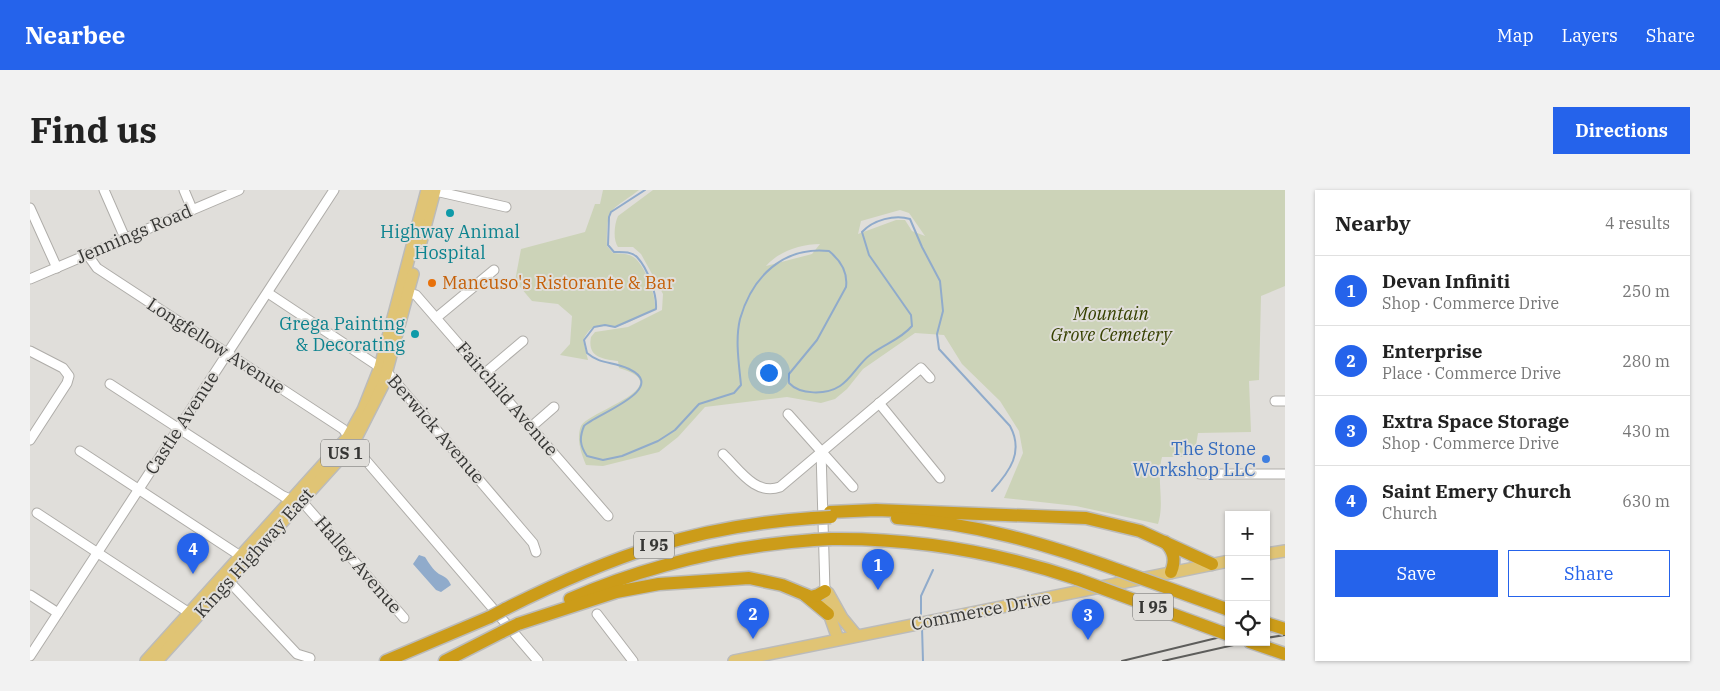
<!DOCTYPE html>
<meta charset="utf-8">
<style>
:root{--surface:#fff;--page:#f2f2f2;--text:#222;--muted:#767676;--line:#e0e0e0;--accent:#2563eb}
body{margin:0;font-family:"IBM Plex Serif",serif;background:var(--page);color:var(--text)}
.controls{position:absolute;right:15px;bottom:15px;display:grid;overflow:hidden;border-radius:0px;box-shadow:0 1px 4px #0004}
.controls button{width:45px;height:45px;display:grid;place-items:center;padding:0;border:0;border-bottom:1px solid var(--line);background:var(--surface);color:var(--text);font:25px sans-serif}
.you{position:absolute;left:738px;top:182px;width:18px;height:18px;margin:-12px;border:4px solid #fff;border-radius:50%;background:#1a73e8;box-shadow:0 0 0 8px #1a73e833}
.badge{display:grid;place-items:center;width:32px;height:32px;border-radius:50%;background:var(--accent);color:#fff;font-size:16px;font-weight:700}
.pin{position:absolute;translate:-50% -41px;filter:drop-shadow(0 1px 2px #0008)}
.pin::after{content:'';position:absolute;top:26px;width:18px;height:15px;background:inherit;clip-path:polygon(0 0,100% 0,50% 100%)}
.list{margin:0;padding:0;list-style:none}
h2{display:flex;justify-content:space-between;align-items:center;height:65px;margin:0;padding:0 20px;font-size:21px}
h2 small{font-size:16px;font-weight:400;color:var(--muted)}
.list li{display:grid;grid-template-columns:32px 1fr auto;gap:15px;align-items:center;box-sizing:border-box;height:70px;padding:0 20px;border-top:1px solid var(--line)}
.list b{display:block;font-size:19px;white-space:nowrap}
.list p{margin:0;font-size:16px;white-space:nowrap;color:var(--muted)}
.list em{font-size:16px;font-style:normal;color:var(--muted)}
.actions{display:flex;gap:10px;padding:15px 20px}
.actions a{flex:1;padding:11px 0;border:1px solid var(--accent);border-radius:0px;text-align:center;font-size:18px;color:var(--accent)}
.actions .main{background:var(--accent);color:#fff}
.icon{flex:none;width:28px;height:28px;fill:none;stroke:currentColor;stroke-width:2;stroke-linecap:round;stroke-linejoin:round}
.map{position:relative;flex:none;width:1255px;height:471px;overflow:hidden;border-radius:0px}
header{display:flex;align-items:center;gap:30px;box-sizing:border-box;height:70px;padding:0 25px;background:var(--accent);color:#fff}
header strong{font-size:24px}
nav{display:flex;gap:28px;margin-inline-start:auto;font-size:18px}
.intro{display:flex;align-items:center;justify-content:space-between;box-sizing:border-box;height:120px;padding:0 30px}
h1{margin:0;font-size:35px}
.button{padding:12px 22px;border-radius:0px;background:var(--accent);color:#fff;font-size:18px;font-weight:700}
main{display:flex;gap:30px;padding:0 30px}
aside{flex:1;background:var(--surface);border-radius:0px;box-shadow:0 1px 4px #0004}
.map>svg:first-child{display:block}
.green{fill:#ccd3b8;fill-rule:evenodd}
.water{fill:#90abcb}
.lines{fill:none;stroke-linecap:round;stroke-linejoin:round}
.stream{stroke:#90abcb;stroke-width:2}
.minor-casing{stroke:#afada9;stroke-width:11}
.major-casing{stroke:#bbbbba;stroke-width:14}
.highway-casing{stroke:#bbbbba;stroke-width:15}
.minor{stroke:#fff;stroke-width:9}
.major{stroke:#e0c475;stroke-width:11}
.highway{stroke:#cc9c19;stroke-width:12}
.rail{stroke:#5d5d5b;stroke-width:2}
.highway-bridge-casing{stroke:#bbbbba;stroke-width:15;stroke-linecap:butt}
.highway-bridge{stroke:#cc9c19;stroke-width:12}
.culture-dot{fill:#0f9aa8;stroke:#e0deda;stroke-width:2}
.food-dot{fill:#e8710a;stroke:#e0deda;stroke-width:2}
.shop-dot{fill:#3f7fe0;stroke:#e0deda;stroke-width:2}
.labels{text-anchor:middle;stroke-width:4;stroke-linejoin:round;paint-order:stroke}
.shield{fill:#e0deda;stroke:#696866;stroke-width:1}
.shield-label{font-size:16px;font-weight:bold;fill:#363634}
.culture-label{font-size:18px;fill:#0d838f;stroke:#e0deda}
.street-label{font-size:18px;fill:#363634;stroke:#e0deda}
.food-label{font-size:18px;fill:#c56008;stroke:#e0deda;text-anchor:start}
.park-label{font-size:18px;font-style:italic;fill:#364000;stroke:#e0deda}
.shop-label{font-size:18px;fill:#366cbe;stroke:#e0deda;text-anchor:end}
</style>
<header>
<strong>Nearbee</strong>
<nav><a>Map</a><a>Layers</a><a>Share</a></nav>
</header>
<div class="intro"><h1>Find us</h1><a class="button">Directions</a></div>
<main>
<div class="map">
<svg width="1255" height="471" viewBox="0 0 1255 471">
<rect width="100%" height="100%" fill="#e0deda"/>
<g class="green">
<path d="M573,0H609C579,23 577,15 577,56L583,63C591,64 600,63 606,69C616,79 626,105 625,119C613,124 598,135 585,136C568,137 563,131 553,150L558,170L530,165L540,154L542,126L528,114L502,111L485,91L491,59L555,42L565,14H570Z"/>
<path d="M623,0H1255V96L1231,106L1229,190L1219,191L1221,242L1168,243L1164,267H1132C1126,290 1135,312 1128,334L1046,316L974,308L993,263L989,241L970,211L932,174L914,145L885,143L833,179L817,199L805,209L791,213L757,207L675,217L648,247L629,262L573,276L556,275C551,263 546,249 551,236C558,221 651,196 589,178L588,171C572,169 557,167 561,147L565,142L598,137L632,120L633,104L611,64L603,57H588C583,50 584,35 588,26ZM870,20L879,23L895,46L882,41L875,30H866L828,44L831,31ZM790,54L782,64L736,76C749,61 771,54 790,54Z"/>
</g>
<path class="water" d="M389,365L395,367C399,373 403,380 409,384C415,387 418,388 421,395L411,402L406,400L383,374Z"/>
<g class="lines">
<g class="stream">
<path d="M615,0L581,22L579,27L578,55L584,62C592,62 601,61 607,67C618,79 627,104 626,119L585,137L575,135L564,137L554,150L557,163C571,175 583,171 599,179C641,199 564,225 554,236C549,248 550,256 557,266L573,270L592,266L628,251L645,240L669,214L704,203L711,195C709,174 705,150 710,129C722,87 753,56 799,61C810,70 818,82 816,97L787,150L759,184V193C770,205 796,205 810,196C822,188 829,173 840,165C854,154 870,150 882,136L881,125L839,65L832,42C843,30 865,24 880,29L892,57L910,91L913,121L907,144L909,159L980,236C994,262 980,281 962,301"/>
<polyline points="891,430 891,406 903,380"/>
<polyline points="892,437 893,471"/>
</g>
<defs>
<g id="minor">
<polyline points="74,0 95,48"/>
<polyline points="154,0 162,19"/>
<polyline points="401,0 476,17"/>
<polyline points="0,18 27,78"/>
<polyline points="57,64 67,78 313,239 333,267 508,471"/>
<polyline points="0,89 209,0"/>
<polyline points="373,101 386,105 578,326"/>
<polyline points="238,103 357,182 503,353 506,362"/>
<polyline points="406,128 464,80"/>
<polyline points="0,161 33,178 39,186 37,193 0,250"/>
<polyline points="454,184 493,151"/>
<polyline points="80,194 253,306 276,316 374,428"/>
<polyline points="1245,211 1255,211"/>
<polyline points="849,213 910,288"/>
<polyline points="758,224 823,297"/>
<polyline points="501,237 524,217"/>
<polyline points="50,261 215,369"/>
<polyline points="791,261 795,401"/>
<path d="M693,264C709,279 725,306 750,297L891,178L900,188"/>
<polyline points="1170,284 1255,284"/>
<polyline points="7,323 164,426"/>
<polyline points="195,387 267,464 280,468"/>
<polyline points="0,405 28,423"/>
<polyline points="567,424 603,471"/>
<polyline points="0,466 304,0"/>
</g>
<g id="major">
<polyline points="391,52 405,0"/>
<polyline points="1236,364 1255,361"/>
<polyline points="795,401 798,403 812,428 826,445"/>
<polyline points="796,415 808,449"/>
<polyline points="116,471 318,247 333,220 350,177 397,0"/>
<polyline points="127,471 323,254 353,195 383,84"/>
<polyline points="704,471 1199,371"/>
</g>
<g id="highway">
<polyline points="800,322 846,320 1056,328 1110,341 1182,374"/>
<path d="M867,328C944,333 1016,354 1088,380"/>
<path d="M801,349C886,348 967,362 1047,389"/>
<path d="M1135,352C1144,361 1146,370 1141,382"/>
<polyline points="775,405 798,424"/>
<path d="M540,409C618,375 699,356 784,350"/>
<path d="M475,419C581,366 664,336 783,328"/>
<polyline points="488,434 586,402 629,394 719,388 752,395 781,407 788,405 795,401"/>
<polyline points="1220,452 1255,464"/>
<polyline points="356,471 460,427"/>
<polyline points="415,471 472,442"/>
</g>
</defs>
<use href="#minor" class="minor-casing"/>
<use href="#major" class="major-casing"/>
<use href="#highway" class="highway-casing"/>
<use href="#minor" class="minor"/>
<use href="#major" class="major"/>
<use href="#highway" class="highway"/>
<g class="rail">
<polyline points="1236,438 1255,434"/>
<polyline points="1236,448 1255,445"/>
<polyline points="1092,471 1199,445"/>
<polyline points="1133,471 1217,452"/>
</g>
<defs>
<g id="highway-bridge">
<polyline points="783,328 801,327"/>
<polyline points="784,350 801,349"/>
<polyline points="1088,380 1199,420"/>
<polyline points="1047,389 1199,445"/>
<polyline points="460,427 475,419"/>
<polyline points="1236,433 1255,439"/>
<polyline points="472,442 488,434"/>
</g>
</defs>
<use href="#highway-bridge" class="highway-bridge-casing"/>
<use href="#highway-bridge" class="highway-bridge"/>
</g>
<g class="culture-dot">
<circle cx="420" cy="23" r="5"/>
<circle cx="385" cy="144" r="5"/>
</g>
<circle class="food-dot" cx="402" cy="93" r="5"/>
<circle class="shop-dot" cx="1236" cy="269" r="5"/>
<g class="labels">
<g class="shield">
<rect x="291" y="249.5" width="48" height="27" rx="4"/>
<rect x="604" y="341.5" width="40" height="27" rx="4"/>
<rect x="1103" y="403.5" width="40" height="27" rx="4"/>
</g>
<g class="shield-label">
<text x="315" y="269">US 1</text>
<text x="624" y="361">I 95</text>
<text x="1123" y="423">I 95</text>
</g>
<g class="culture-label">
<text x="420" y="48">Highway Animal<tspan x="420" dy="21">Hospital</tspan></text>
<text x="375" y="140" text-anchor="end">Grega Painting<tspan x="375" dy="21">&amp; Decorating</tspan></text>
</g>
<g class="street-label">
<text transform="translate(104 44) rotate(-23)" y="6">Jennings Road</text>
<text transform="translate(186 156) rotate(33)" y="6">Longfellow Avenue</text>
<text transform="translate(477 209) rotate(49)" y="6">Fairchild Avenue</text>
<text transform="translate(152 233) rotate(-57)" y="6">Castle Avenue</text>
<text transform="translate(406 239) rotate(49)" y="6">Berwick Avenue</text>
<text transform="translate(224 363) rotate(-48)" y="6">Kings Highway East</text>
<text transform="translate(328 375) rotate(49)" y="6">Halley Avenue</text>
<text transform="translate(951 421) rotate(-11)" y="6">Commerce Drive</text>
</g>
<g class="food-label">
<text x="412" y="99">Mancuso's Ristorante &amp; Bar</text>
</g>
<g class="park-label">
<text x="1081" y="130">Mountain<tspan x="1081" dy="21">Grove Cemetery</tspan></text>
</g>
<g class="shop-label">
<text x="1226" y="265">The Stone<tspan x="1226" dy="21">Workshop LLC</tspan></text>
</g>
</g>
</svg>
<div class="controls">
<button>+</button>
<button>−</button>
<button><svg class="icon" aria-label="locate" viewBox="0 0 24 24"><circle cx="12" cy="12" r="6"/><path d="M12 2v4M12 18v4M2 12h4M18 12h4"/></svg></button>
</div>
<div class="you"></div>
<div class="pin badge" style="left:848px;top:400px">1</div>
<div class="pin badge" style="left:723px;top:449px">2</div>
<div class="pin badge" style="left:1058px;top:450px">3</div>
<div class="pin badge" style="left:163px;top:384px">4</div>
</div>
<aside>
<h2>Nearby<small>4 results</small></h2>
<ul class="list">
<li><span class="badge">1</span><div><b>Devan Infiniti</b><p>Shop · Commerce Drive</p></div><em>250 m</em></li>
<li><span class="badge">2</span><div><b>Enterprise</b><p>Place · Commerce Drive</p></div><em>280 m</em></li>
<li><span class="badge">3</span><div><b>Extra Space Storage</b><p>Shop · Commerce Drive</p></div><em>430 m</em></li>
<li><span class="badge">4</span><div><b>Saint Emery Church</b><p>Church</p></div><em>630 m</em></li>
</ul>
<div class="actions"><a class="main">Save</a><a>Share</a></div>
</aside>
</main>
